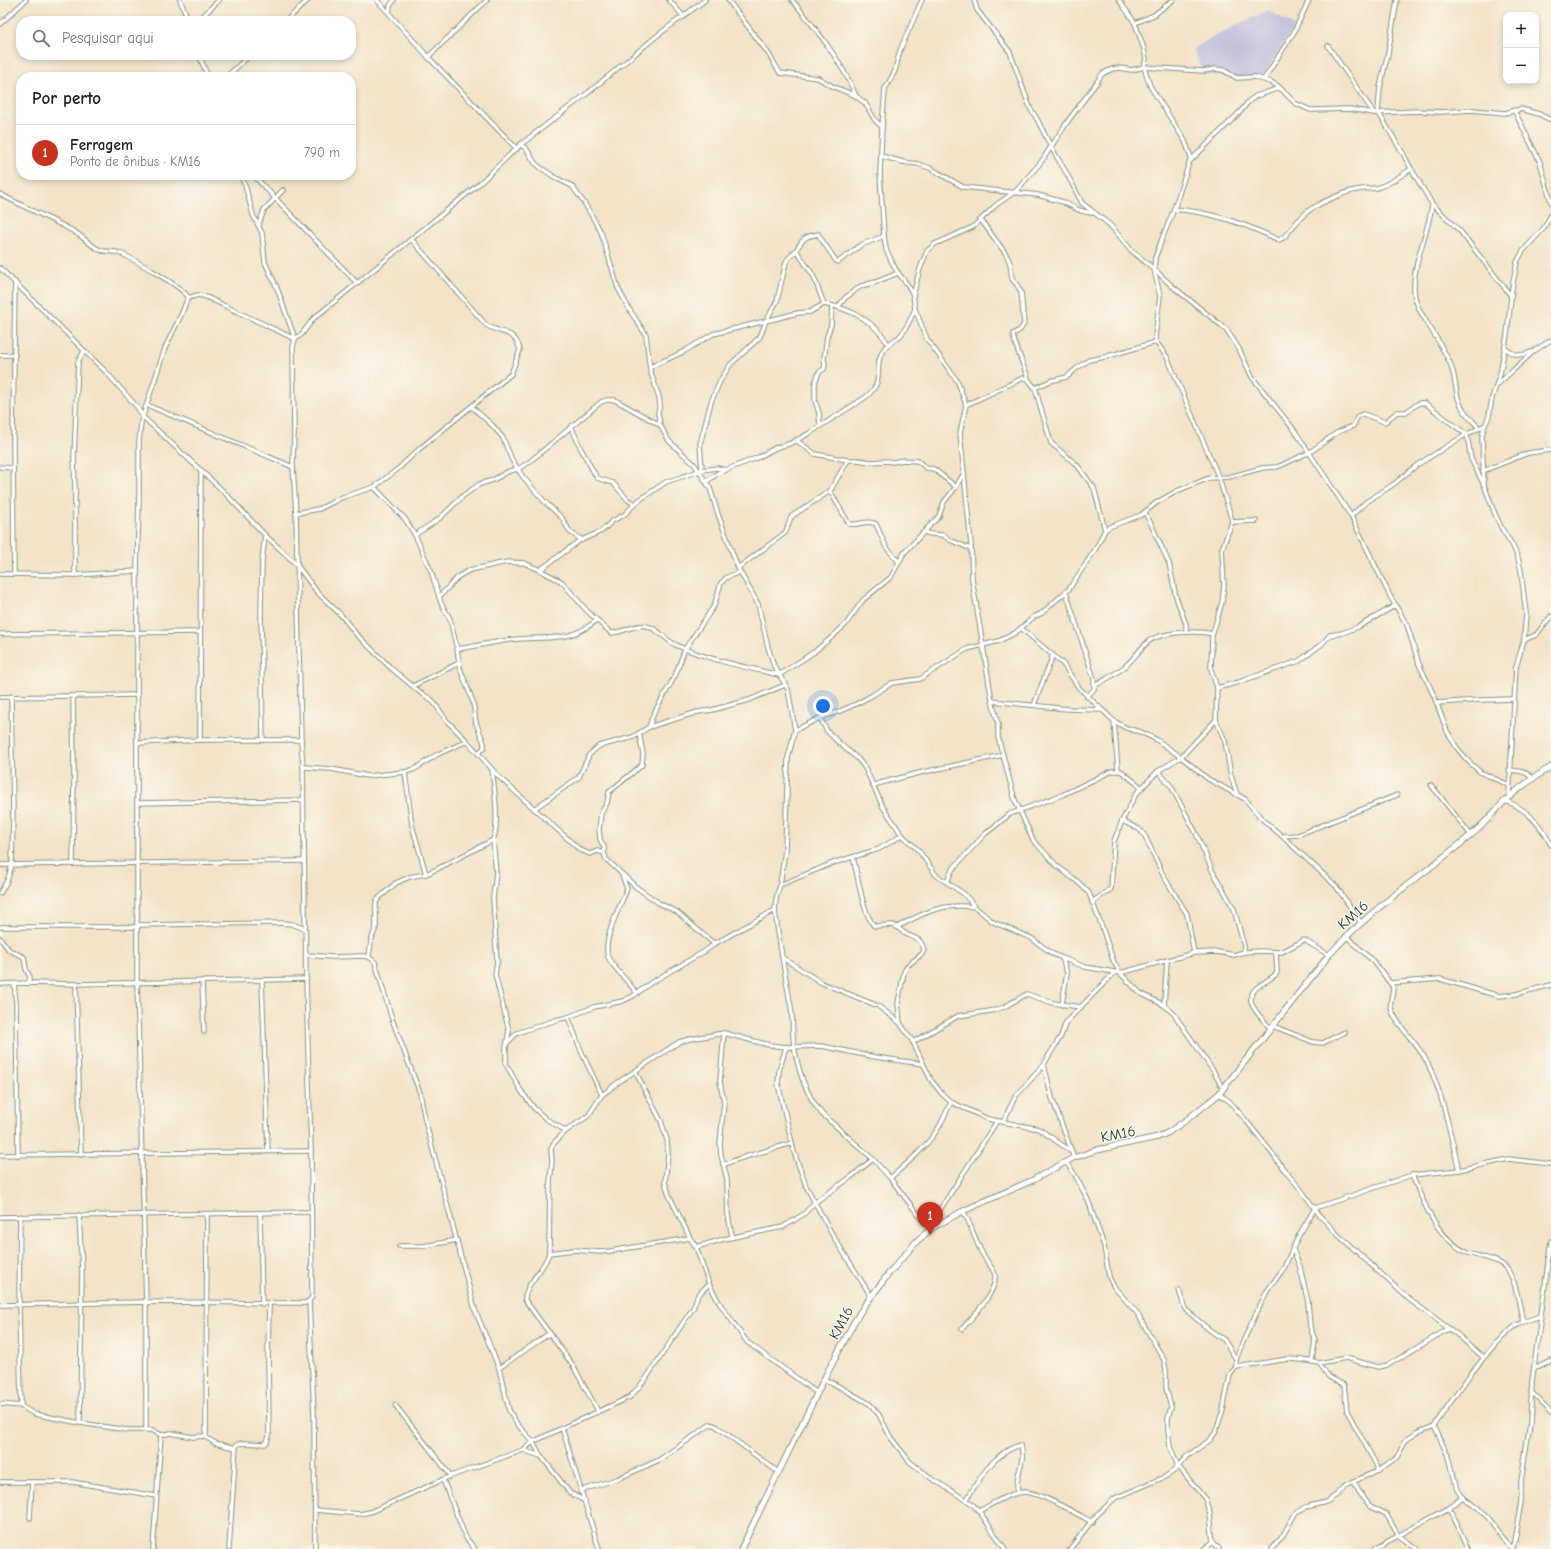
<!DOCTYPE html>
<html lang="pt">
<meta charset="utf-8">
<style>
:root{--surface:#fff;--page:#f2f2f2;--text:#202124;--muted:#757577;--line:#e0e0e0;--accent:#c8321e}
body{margin:0;font-family:"Comic Neue",sans-serif;background:var(--page);color:var(--text)}
.controls{position:absolute;right:12px;top:12px;display:grid;overflow:hidden;border-radius:8px;box-shadow:0 2px 6px #0003}
.controls button{width:36px;height:36px;display:grid;place-items:center;padding:0;border:0;border-bottom:1px solid var(--line);background:var(--surface);color:var(--text);font:20px sans-serif}
.you{position:absolute;left:823px;top:706px;width:14px;height:14px;margin:-10px;border:3px solid #fff;border-radius:50%;background:#1a73e8;box-shadow:0 0 0 6px #1a73e833}
.badge{display:grid;place-items:center;width:26px;height:26px;border-radius:50%;background:var(--accent);color:#fff;font-size:13px;font-weight:700}
.pin{position:absolute;translate:-50% -33px;filter:drop-shadow(0 1px 2px #0008)}
.pin::after{content:'';position:absolute;top:21px;width:14px;height:12px;background:inherit;clip-path:polygon(0 0,100% 0,50% 100%)}
.list{margin:0;padding:0;list-style:none}
h2{display:flex;justify-content:space-between;align-items:center;height:52px;margin:0;padding:0 16px;font-size:17px}
h2 small{font-size:13px;font-weight:400;color:var(--muted)}
.list li{display:grid;grid-template-columns:26px 1fr auto;gap:12px;align-items:center;box-sizing:border-box;height:56px;padding:0 16px;border-top:1px solid var(--line)}
.list b{display:block;font-size:15px;white-space:nowrap}
.list p{margin:0;font-size:13px;white-space:nowrap;color:var(--muted)}
.list em{font-size:13px;font-style:normal;color:var(--muted)}
.icon{flex:none;width:22px;height:22px;fill:none;stroke:currentColor;stroke-width:2;stroke-linecap:round;stroke-linejoin:round}
.map{position:relative;flex:none;width:1551px;height:1549px;overflow:hidden}
.search{position:absolute;background:var(--surface);box-shadow:0 2px 6px #0003;left:16px;top:16px;width:340px;height:44px;display:flex;align-items:center;gap:10px;box-sizing:border-box;padding:0 14px;border-radius:16px;color:var(--muted);font-size:15px}
.panel{position:absolute;background:var(--surface);box-shadow:0 2px 6px #0003;left:16px;top:72px;width:340px;height:108px;border-radius:16px}
.map>svg:first-child{display:block}
.industrial{fill:#c5c0db}
.lines{fill:none;stroke-linecap:round;stroke-linejoin:round}
.street-casing{stroke:#89907e;stroke-width:5.5}
.secondary-casing{stroke:#89907e;stroke-width:7}
.street{stroke:#fff;stroke-width:3.5}
.secondary{stroke:#fff;stroke-width:5}
.labels{text-anchor:middle;stroke-width:3;stroke-linejoin:round;paint-order:stroke}
.street-label{font-size:15px;fill:#1f3d34;stroke:#fbf7ec}
</style>
<div class="map">
<svg width="1551" height="1549" viewBox="0 0 1551 1549">
<rect width="100%" height="100%" fill="#fbf7ec"/>
<filter id="ink" filterUnits="userSpaceOnUse"><feTurbulence type="fractalNoise" baseFrequency=".025" numOctaves="2"/><feDisplacementMap in="SourceGraphic" scale="8" xChannelSelector="R" yChannelSelector="G"/><feConvolveMatrix kernelMatrix="1 2 1 2 8 2 1 2 1" color-interpolation-filters="sRGB"/></filter>
<filter id="wash" filterUnits="userSpaceOnUse"><feTurbulence type="fractalNoise" baseFrequency=".012" numOctaves="4" result="noise"/><feDisplacementMap in="SourceGraphic" scale="16" xChannelSelector="R" yChannelSelector="G"/><feGaussianBlur stdDeviation="0.9" result="paint"/><feColorMatrix in="noise" values="0 0 0 0 0 0 0 0 0 0 0 0 0 0 0 0 0 1.4 0 .05"/><feComposite in="paint" operator="in"/></filter>
<g filter="url(#wash)">
<rect width="100%" height="100%" fill="#f3e3c8"/>
<polygon class="industrial" points="1268,10 1295,26 1262,77 1237,78 1203,74 1193,49 1216,35"/>
</g>
<g filter="url(#ink)">
<g class="lines">
<defs>
<g id="street">
<polyline points="180,0 189,21"/>
<polyline points="377,0 430,59 517,149"/>
<polyline points="669,0 684,17"/>
<polyline points="728,0 768,53 780,73 818,78 832,86 856,96 865,103 875,120 882,127"/>
<path d="M792,0C817,30 841,60 856,96"/>
<polyline points="922,0 900,50 895,71 885,89 882,127 880,173 884,236 886,249 890,258 896,270 909,287 913,295 915,309 927,339 958,382 966,405 960,433 971,544 972,579 992,701 998,723 998,737 1015,800 1033,840 1056,865 1078,882 1089,893 1102,927 1113,960 1120,973 1140,993 1164,1005 1174,1014 1214,1072 1223,1089"/>
<polyline points="974,0 977,10 1010,52 1030,108 1037,119 1051,147 1067,174 1082,203 1110,225 1132,251 1154,269 1172,286 1226,329 1239,349 1252,377 1295,431 1351,516 1390,596 1407,625 1419,664 1434,696 1447,731 1457,748 1467,760 1480,772 1509,785"/>
<polyline points="1119,0 1135,23 1144,49 1146,59 1144,67 1150,86 1185,141 1191,157 1174,209 1162,239 1155,258 1154,269 1160,296 1155,337 1156,342 1167,357 1219,478 1231,517 1232,522 1222,549 1224,586 1222,602 1212,636 1211,669 1217,688 1216,720 1225,741 1231,776 1237,794"/>
<polyline points="1397,0 1388,53 1380,87 1378,112 1404,155 1409,165 1432,204 1460,231 1511,296"/>
<polyline points="389,13 390,6 394,0"/>
<polyline points="198,21 219,0"/>
<polyline points="286,21 308,0"/>
<polyline points="1135,23 1154,15 1173,0"/>
<polyline points="0,24 26,0"/>
<polyline points="1328,46 1374,113"/>
<polyline points="199,55 208,77"/>
<polyline points="428,57 487,0"/>
<polyline points="226,77 250,55"/>
<polyline points="1264,79 1294,32 1309,0"/>
<polyline points="1514,110 1540,162 1551,202"/>
<path d="M520,145L526,148L535,163L541,168L556,178L572,186L585,204L601,232L618,288L629,309L646,335L650,370L659,397L660,404L658,413L660,425L669,441L695,465L710,488L718,514L738,568L758,604L768,647L774,666L788,689L795,730L788,758L785,850L780,885L776,899L775,910C779,942 785,974 791,1007C793,1020 792,1033 794,1046C798,1070 806,1095 822,1114L873,1159L890,1178L930,1230"/>
<polyline points="881,156 903,162 918,164 930,168 963,187 1038,195 1063,202 1081,211 1092,213"/>
<polyline points="1190,161 1240,112 1249,101 1256,96 1280,88"/>
<polyline points="240,175 245,185 253,215 262,233 265,262 277,288 295,339"/>
<polyline points="253,175 357,283"/>
<path d="M0,194C24,207 49,218 73,231C82,236 89,244 98,249C105,253 112,250 119,253C130,257 184,288 188,297L182,313L165,348L141,422L139,442V501L137,571V983L146,1302V1430H152L161,1435L153,1549"/>
<path d="M1432,204C1429,232 1414,258 1414,287C1414,306 1425,319 1434,334C1440,343 1445,353 1450,363C1455,375 1455,386 1458,398C1461,410 1471,419 1479,428"/>
<path d="M1174,209C1212,212 1245,224 1279,240L1283,238C1292,229 1300,216 1311,209C1324,201 1348,190 1363,189C1367,188 1372,189 1376,188C1389,185 1400,176 1411,169"/>
<path d="M981,220L1006,254L1010,263L1012,279L1017,285L1021,292L1024,324L1020,330L1013,334C1012,339 1026,370 1028,379"/>
<polyline points="259,226 259,224 264,210 283,190"/>
<polyline points="796,250 813,275 824,304"/>
<polyline points="0,268 106,372 137,407 143,417 222,490 265,535 296,564 317,592 341,615 356,634 392,669 421,693 432,700 447,721 467,741"/>
<polyline points="913,295 920,269 927,251 935,244 973,227 996,205 1016,191 1041,162 1068,121 1097,82 1102,74 1112,69 1119,68 1132,70 1144,67 1203,71 1215,69 1223,70 1237,78 1255,77 1271,82 1278,86 1295,103 1310,110 1349,109 1374,113 1417,111 1442,112 1472,110 1505,113 1521,109 1539,114 1551,120"/>
<polyline points="188,298 198,295 204,296 295,339"/>
<polyline points="838,307 845,298 861,286 876,282 898,273"/>
<path d="M1505,348C1513,355 1520,357 1531,352"/>
<polyline points="0,355 15,355"/>
<path d="M650,367L683,352L713,334L798,313L810,312L824,304C849,308 875,321 888,344"/>
<polyline points="1498,384 1534,351 1551,340"/>
<polyline points="1035,388 1050,381 1067,377 1077,368 1089,360 1105,357 1156,342"/>
<polyline points="147,405 293,467"/>
<polyline points="966,405 1023,378 1028,379 1035,388 1051,443 1077,465 1094,488 1105,530"/>
<polyline points="472,407 493,426 503,438 512,460 523,477 544,501 562,518 570,532 582,540"/>
<polyline points="571,426 581,449 597,478 613,483 628,500 635,504"/>
<polyline points="820,426 819,413 815,400 815,383 819,372 824,369 825,365 824,359 827,336 831,325 832,306"/>
<polyline points="796,440 815,454 848,460 858,460 870,462 887,461 893,462 903,460 918,461 926,468 934,469 956,487"/>
<polyline points="0,467 13,468"/>
<path d="M702,470L700,444L711,402L720,381L730,365L760,337L766,321L777,301L786,262C788,257 793,255 796,250C804,239 802,237 818,234L836,261L838,262L861,245L884,236"/>
<polyline points="1483,471 1528,453 1551,450"/>
<path d="M706,482L718,473L759,457L775,448L789,444L808,434L866,397C886,380 873,370 882,352C886,344 893,342 900,336C907,328 911,318 915,309"/>
<polyline points="374,487 405,519 415,535 431,571 441,603 450,619 457,649 460,668 473,702 476,723 484,743 484,748 478,753"/>
<path d="M830,491L849,524C858,526 867,519 876,524L886,547L899,562"/>
<path d="M296,513L319,509L343,497L374,487L398,469L418,450L511,374L520,350C515,329 500,334 486,325L411,239"/>
<polyline points="1145,513 1150,522 1169,563 1176,597 1186,624 1186,631"/>
<polyline points="1351,516 1366,502 1394,484 1417,465 1462,437 1485,425"/>
<polyline points="1232,522 1256,521"/>
<polyline points="924,532 931,534 943,535 950,540 971,549"/>
<polyline points="415,535 440,518 464,495 480,484 493,480 509,471 518,469 528,463 601,402 607,400 615,400 660,425"/>
<path d="M738,568L785,533C789,527 788,521 792,516L830,491L848,460"/>
<polyline points="540,570 579,541 602,531 612,521 624,515 638,501 666,482 702,470 717,468 726,470"/>
<polyline points="0,574 75,575 137,571"/>
<polyline points="14,574 13,438 15,282"/>
<polyline points="75,575 75,490 74,457 76,409 78,362 84,351"/>
<polyline points="1066,592 1094,679 1094,689 1087,697"/>
<path d="M439,597L459,576L470,570L507,562L524,563L540,570L562,582L587,611L611,633C622,633 638,623 647,626C659,629 666,641 678,646C710,660 744,667 779,675L814,652L832,637L846,624L863,600L891,577L904,553L939,516L944,502L956,487L964,473"/>
<polyline points="1021,628 1063,664 1079,688 1114,721 1126,728 1141,732 1157,740 1181,757 1208,779 1245,799 1262,819 1282,836 1336,886 1361,923"/>
<polyline points="0,634 200,632"/>
<polyline points="1524,640 1536,635 1551,616"/>
<path d="M457,649C478,646 498,641 518,639C551,636 569,643 597,620"/>
<polyline points="413,686 459,663"/>
<path d="M1095,686C1104,680 1114,675 1123,668C1133,661 1139,649 1149,641C1161,632 1198,630 1212,634"/>
<polyline points="1217,688 1239,682 1299,661 1322,644 1330,635 1342,633 1358,627 1396,605"/>
<polyline points="73,696 74,770 73,864"/>
<polyline points="0,697 138,695"/>
<polyline points="992,701 1068,709 1102,710"/>
<polyline points="1437,703 1482,700 1514,699"/>
<polyline points="1034,705 1053,655"/>
<polyline points="820,718 827,731 839,743 858,759 865,768 883,807 902,835 919,851 936,875 964,894 975,907 993,922 1031,938 1053,954 1062,958 1085,967 1120,973 1194,953 1218,952 1234,955 1244,952 1260,951 1282,952 1304,940 1329,955"/>
<polyline points="1114,721 1118,770"/>
<polyline points="649,727 653,715 675,676 685,649 714,606 721,583 727,577 740,572"/>
<polyline points="795,730 820,718 838,712 856,704 871,696 892,683 920,679 967,649 999,641 1015,633 1034,617 1042,613 1069,589 1095,550 1105,530 1109,527 1141,515 1156,503 1177,491 1209,478 1229,477 1262,468 1277,467 1284,464 1310,452 1338,432 1353,426 1358,416 1363,414 1385,422 1397,412 1406,412 1419,403 1425,403 1467,435 1471,459 1484,485"/>
<polyline points="200,740 201,470"/>
<polyline points="263,740 261,616 262,561 265,535"/>
<polyline points="137,743 200,740 301,740"/>
<polyline points="303,767 331,769 368,776 405,772 415,769 436,755 467,741 499,777 580,850 590,854 597,851 604,853 606,859 636,887 659,903 677,912 712,942 716,943 775,910"/>
<path d="M1509,770C1519,771 1527,771 1533,779"/>
<polyline points="1158,771 1171,786 1196,833 1212,870 1234,909 1244,946 1244,952"/>
<polyline points="405,772 412,825 426,874"/>
<polyline points="1431,785 1471,835"/>
<polyline points="873,786 877,784 919,773 1003,755"/>
<polyline points="1509,797 1516,667 1524,640 1526,614 1521,571 1518,558 1513,546 1502,529 1495,514 1484,485 1482,437 1484,428 1489,416 1492,398 1500,374 1507,335 1512,288 1517,262 1523,251 1544,228 1551,215"/>
<path d="M1505,801C1527,808 1541,825 1551,845"/>
<polyline points="137,803 303,800"/>
<polyline points="534,809 579,777 589,755 599,746 633,737 649,727 698,712 712,710 749,700 785,685"/>
<polyline points="1122,821 1139,829 1145,836 1164,877 1187,914 1194,953"/>
<polyline points="1282,836 1298,835 1397,795"/>
<polyline points="493,840 496,873 493,898 497,962 495,974 509,1031 506,1047 506,1064 521,1091 534,1108 546,1119 566,1131"/>
<polyline points="604,853 604,847 600,839 599,829 601,813 607,803 609,792 642,765 643,754 639,733"/>
<path d="M853,857C858,876 862,911 874,926L893,925C898,927 901,931 906,934C916,939 921,938 924,950L922,954L907,966L904,972L898,1003L900,1023"/>
<polyline points="0,865 303,861"/>
<path d="M622,875L627,889C621,905 602,939 608,957C612,966 630,984 637,993"/>
<polyline points="947,882 952,870 959,862 985,834 1010,814 1062,795 1112,771 1121,771 1141,787"/>
<polyline points="780,885 833,863 879,849 902,835"/>
<polyline points="0,893 7,881 12,865 13,810 11,696"/>
<polyline points="1092,902 1111,889 1114,841 1122,821 1136,794 1158,771 1181,757 1216,720"/>
<polyline points="137,925 283,923 292,924 305,929"/>
<polyline points="0,927 138,927"/>
<path d="M897,927C925,912 942,903 975,907"/>
<path d="M1346,936L1375,963L1393,987C1393,994 1389,1002 1391,1008C1396,1026 1420,1045 1428,1064C1444,1097 1450,1134 1459,1170"/>
<polyline points="0,938 9,950 24,957 26,969 30,977 28,983"/>
<polyline points="306,955 333,957 363,956 369,957 375,962 392,1019 420,1093 425,1120 475,1310 499,1368 509,1410 517,1424 533,1442 541,1456 566,1488 570,1493 585,1501"/>
<path d="M369,957L371,941L376,927V902L380,897L396,883L409,877L426,874L437,869L493,840C500,825 494,786 492,769"/>
<polyline points="783,958 822,983 878,1006 900,1023 913,1042 931,1080 942,1094 951,1102 988,1119 1039,1129 1072,1152 1073,1158"/>
<polyline points="1062,958 1067,973 1062,1005"/>
<polyline points="262,980 268,1151"/>
<polyline points="202,981 204,1032"/>
<polyline points="1390,983 1440,979 1499,996 1516,994 1551,985"/>
<polyline points="0,984 28,983 76,984 306,979"/>
<polyline points="14,984 16,1002 18,1155"/>
<polyline points="76,984 81,1155"/>
<polyline points="1164,1005 1167,960"/>
<polyline points="568,1017 582,1053 602,1095"/>
<polyline points="1273,1026 1313,1042 1323,1043 1345,1032"/>
<path d="M1271,1029C1261,1016 1239,1000 1259,986C1265,981 1273,978 1277,973L1276,952"/>
<polyline points="724,1033 720,1082 724,1102 720,1144 721,1155 727,1179 728,1215 732,1237"/>
<polyline points="508,1042 517,1033 556,1020 568,1017 594,1007 623,1001 633,996 652,982 705,951 716,943"/>
<polyline points="913,1042 958,1016 996,1010 1004,1007 1027,994 1053,1003 1081,1007"/>
<polyline points="786,1047 779,1071 778,1084 794,1152 806,1186 833,1236 871,1296"/>
<polyline points="1044,1065 1052,1098 1072,1152"/>
<polyline points="635,1071 661,1121 667,1140 668,1154 665,1182 669,1195 690,1238 696,1247 709,1284 720,1304 747,1342 817,1393"/>
<polyline points="1219,1094 1229,1101 1244,1118 1268,1148 1285,1171 1299,1187 1318,1213 1335,1232 1410,1300 1459,1336 1483,1357"/>
<polyline points="1003,1122 1015,1097 1044,1065 1048,1057 1061,1036 1066,1022 1114,973"/>
<polyline points="0,1155 311,1151"/>
<polyline points="1066,1162 1075,1175 1088,1200 1104,1246 1109,1277 1114,1287 1137,1313 1164,1360 1166,1370 1166,1388 1171,1407 1168,1418 1168,1430 1170,1447 1178,1466 1205,1499 1210,1514 1213,1542 1219,1549"/>
<polyline points="723,1165 738,1159 792,1143"/>
<path d="M1412,1175C1424,1204 1437,1239 1468,1253C1480,1257 1499,1259 1507,1269C1517,1283 1519,1305 1523,1322"/>
<path d="M890,1178C908,1163 929,1145 940,1125C944,1117 948,1109 951,1102"/>
<polyline points="260,1213 262,1304"/>
<polyline points="79,1215 82,1269 80,1423"/>
<polyline points="20,1216 19,1304 21,1406"/>
<polyline points="0,1217 311,1212"/>
<polyline points="932,1228 934,1219 997,1121"/>
<polyline points="399,1246 424,1246 457,1240"/>
<polyline points="696,1247 724,1239 783,1227 804,1214 814,1203 851,1177 873,1159"/>
<polyline points="1293,1250 1300,1267 1308,1302 1310,1327 1315,1340 1312,1361"/>
<polyline points="549,1253 574,1250 600,1252 610,1251 690,1238"/>
<polyline points="1179,1290 1185,1309 1207,1328 1224,1340 1236,1359"/>
<polyline points="0,1305 146,1302 305,1303 309,1301"/>
<path d="M962,1329C972,1318 1001,1288 994,1272C990,1264 984,1258 981,1251C974,1237 971,1224 963,1211"/>
<polyline points="1319,1363 1329,1377 1344,1385 1347,1411 1379,1470"/>
<polyline points="1236,1367 1236,1359 1245,1337 1267,1291 1284,1268 1298,1237 1315,1208 1412,1175 1459,1170 1508,1159 1551,1164"/>
<polyline points="499,1368 550,1333"/>
<polyline points="1534,1368 1551,1360"/>
<polyline points="823,1381 829,1381 870,1404 879,1415 891,1438 910,1462 931,1478 971,1503 979,1511 1005,1549"/>
<polyline points="1531,1392 1551,1412"/>
<polyline points="0,1404 21,1406 34,1414 80,1423 127,1430 146,1430"/>
<polyline points="395,1405 451,1476"/>
<path d="M598,1411L572,1364L525,1300C524,1285 545,1269 549,1253L550,1182L552,1161L551,1149L553,1144L566,1131L588,1116L602,1095L620,1081L679,1042L690,1039L724,1033L769,1045L786,1047L822,1046L875,1057L923,1064"/>
<polyline points="1434,1426 1450,1460 1457,1490 1462,1497"/>
<polyline points="562,1428 599,1549"/>
<polyline points="161,1435 171,1433 193,1437 204,1436 215,1443 235,1448"/>
<polyline points="206,1437 207,1214"/>
<polyline points="523,1450 541,1456"/>
<polyline points="443,1480 466,1538 475,1549"/>
<polyline points="1354,1481 1359,1492 1370,1506 1386,1514 1398,1535 1417,1549"/>
<polyline points="0,1482 72,1482 156,1496"/>
<polyline points="582,1490 617,1479 659,1460 711,1424 716,1426 778,1472"/>
<path d="M967,1499C980,1477 994,1453 1020,1445C1028,1458 1013,1477 1018,1493"/>
<polyline points="1449,1508 1469,1549"/>
<polyline points="315,1510 360,1514 370,1512 451,1476 523,1450 533,1442 562,1428 630,1397 645,1380 693,1308 698,1295 709,1284"/>
<path d="M979,1511C993,1504 1008,1493 1024,1492C1036,1490 1079,1515 1092,1522"/>
<polyline points="30,1518 32,1482"/>
<polyline points="229,1549 236,1445 241,1443 265,1444 267,1442 269,1436 268,1355 269,1304"/>
<polyline points="315,1549 314,1414 309,1301 312,1297 311,1151 306,979 303,767 301,740 296,513 293,467 294,432 293,347 295,339 302,334 313,319 479,184 520,145 589,92 658,35 705,0"/>
<polyline points="1070,1549 1094,1518 1115,1498 1165,1477 1175,1470 1186,1457 1210,1440 1215,1433 1223,1410 1230,1375 1236,1367 1288,1359 1302,1360 1319,1363 1346,1358 1378,1367 1388,1365 1448,1329"/>
<polyline points="1204,1549 1213,1542"/>
<polyline points="1272,1549 1282,1537 1296,1512 1306,1507 1326,1502 1338,1494 1346,1485 1379,1470 1397,1457 1406,1440 1417,1433 1434,1426 1469,1376 1496,1343 1514,1327 1523,1322 1540,1316"/>
<path d="M1374,1549L1449,1508L1455,1504L1462,1497C1467,1501 1473,1503 1478,1507C1491,1519 1498,1536 1513,1548"/>
<polyline points="1512,1549 1521,1503 1521,1482 1530,1423 1532,1382 1551,1241"/>
</g>
<path id="secondary" d="M741,1549L823,1381L853,1324L864,1306L890,1272L917,1241L932,1228L963,1211L1033,1180L1073,1158L1097,1150L1158,1137L1169,1132L1189,1118L1219,1094L1329,955C1370,909 1423,875 1470,836C1484,825 1494,811 1507,799C1520,787 1536,776 1551,767"/>
</defs>
<use href="#street" class="street-casing"/>
<use href="#secondary" class="secondary-casing"/>
<use href="#street" class="street"/>
<use href="#secondary" class="secondary"/>
</g>
</g>
<g class="labels">
<g class="street-label">
<text transform="translate(1353 915) rotate(-41)" y="5">KM16</text>
<text transform="translate(1118 1134) rotate(-11)" y="5">KM16</text>
<text transform="translate(841 1323) rotate(-62)" y="5">KM16</text>
</g>
</g>
</svg>
<div class="controls">
<button>+</button>
<button>−</button>
</div>
<div class="you"></div>
<div class="pin badge" style="left:930px;top:1235px">1</div>
<div class="search"><svg class="icon" aria-label="search" viewBox="0 0 24 24"><circle cx="10" cy="10" r="6"/><path d="M15 15l6 6"/></svg>Pesquisar aqui</div>
<section class="panel">
<h2>Por perto<small></small></h2>
<ul class="list">
<li><span class="badge">1</span><div><b>Ferragem</b><p>Ponto de ônibus · KM16</p></div><em>790 m</em></li>
</ul>
</section>
</div>
